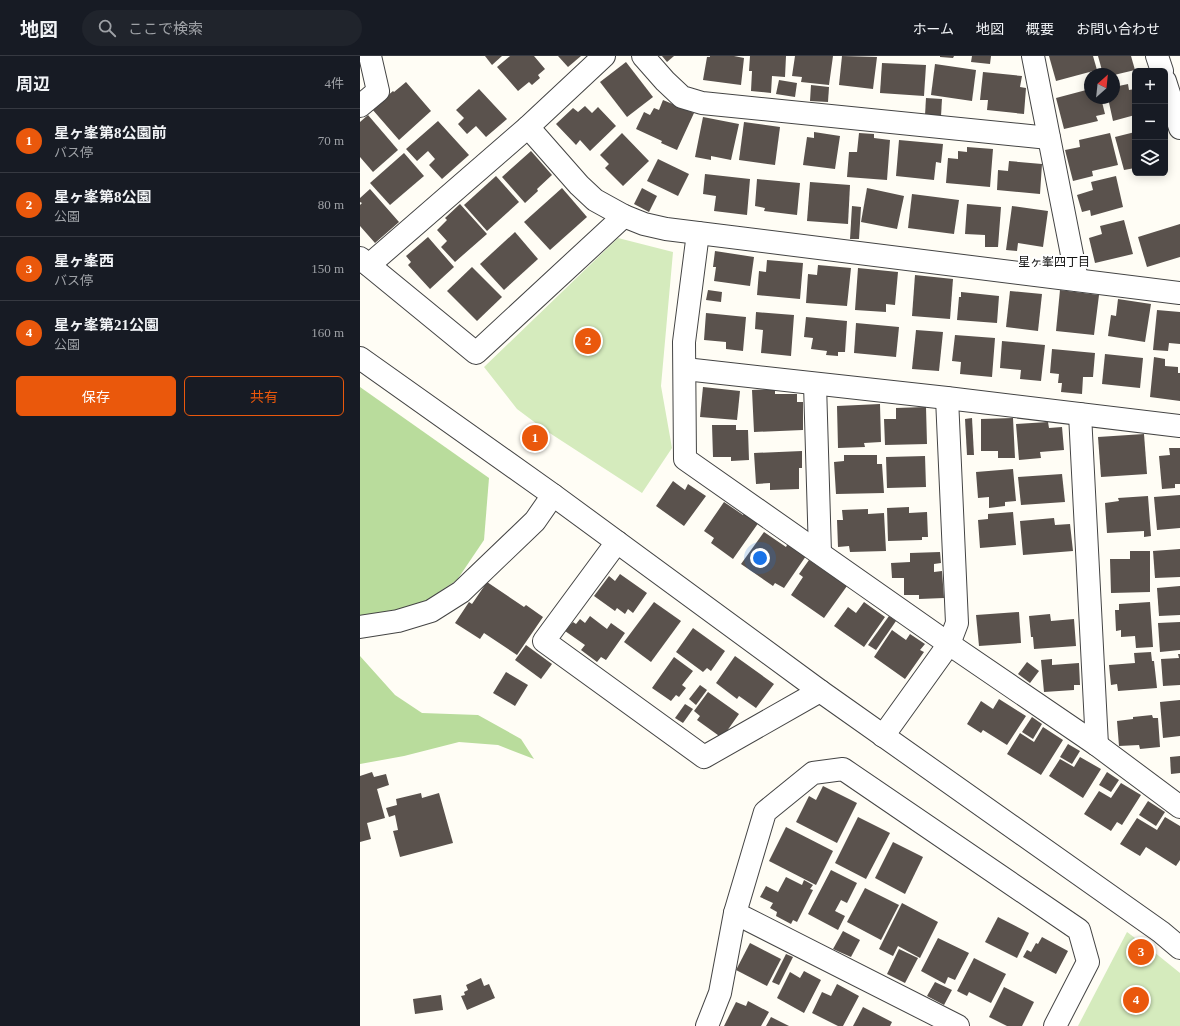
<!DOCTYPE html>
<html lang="ja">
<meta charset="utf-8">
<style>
:root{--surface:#171b24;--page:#20242c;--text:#f1f3f6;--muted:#9ea1a6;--line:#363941;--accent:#ea580c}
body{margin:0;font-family:"Times New Roman","Noto Sans JP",serif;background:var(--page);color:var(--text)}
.controls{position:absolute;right:12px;top:12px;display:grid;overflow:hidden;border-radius:6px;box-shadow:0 2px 10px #0003}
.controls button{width:36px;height:36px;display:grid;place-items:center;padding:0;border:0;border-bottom:1px solid var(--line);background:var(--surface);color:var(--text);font:20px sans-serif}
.compass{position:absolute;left:724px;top:12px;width:36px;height:36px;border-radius:50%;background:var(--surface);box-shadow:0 2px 10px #0003;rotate:27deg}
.you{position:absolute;left:400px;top:502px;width:14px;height:14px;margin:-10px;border:3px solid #fff;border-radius:50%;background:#1a73e8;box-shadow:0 0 0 6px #1a73e833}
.badge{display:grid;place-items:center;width:26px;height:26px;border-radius:50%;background:var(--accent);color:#fff;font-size:13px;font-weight:700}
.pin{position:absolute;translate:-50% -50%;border:2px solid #fff;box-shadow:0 1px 4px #0006}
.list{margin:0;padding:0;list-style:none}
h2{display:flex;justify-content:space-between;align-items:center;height:52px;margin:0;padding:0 16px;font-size:17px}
h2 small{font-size:13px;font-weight:400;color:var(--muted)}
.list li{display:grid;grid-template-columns:26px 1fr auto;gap:12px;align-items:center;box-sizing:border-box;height:64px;padding:0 16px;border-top:1px solid var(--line)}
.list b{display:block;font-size:15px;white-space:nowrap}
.list p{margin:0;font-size:13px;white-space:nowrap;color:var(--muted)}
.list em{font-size:13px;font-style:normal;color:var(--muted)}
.actions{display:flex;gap:8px;padding:12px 16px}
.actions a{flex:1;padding:9px 0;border:1px solid var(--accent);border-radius:6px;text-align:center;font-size:14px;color:var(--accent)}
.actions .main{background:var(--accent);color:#fff}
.icon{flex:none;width:22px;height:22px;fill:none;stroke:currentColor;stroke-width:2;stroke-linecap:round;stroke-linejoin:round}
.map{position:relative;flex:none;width:820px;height:970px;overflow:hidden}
header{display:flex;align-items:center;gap:24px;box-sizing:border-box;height:56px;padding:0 20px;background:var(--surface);border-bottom:1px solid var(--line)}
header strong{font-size:19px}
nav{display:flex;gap:22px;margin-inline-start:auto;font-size:14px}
.search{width:280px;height:36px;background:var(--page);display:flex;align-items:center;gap:10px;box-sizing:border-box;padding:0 14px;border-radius:22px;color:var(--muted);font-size:15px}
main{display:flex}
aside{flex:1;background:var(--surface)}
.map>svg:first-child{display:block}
.green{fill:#d5ebbd}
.forest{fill:#b9dc9c}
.building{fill:#5a524d}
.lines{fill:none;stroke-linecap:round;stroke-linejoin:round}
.minor-casing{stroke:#444;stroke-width:24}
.tertiary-casing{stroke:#444;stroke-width:24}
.minor{stroke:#fff;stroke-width:22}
.tertiary{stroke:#fff;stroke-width:22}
.labels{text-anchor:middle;stroke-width:4;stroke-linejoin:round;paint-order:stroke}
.neighbourhood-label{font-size:12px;fill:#111;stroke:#fff}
</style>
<header>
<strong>地図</strong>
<div class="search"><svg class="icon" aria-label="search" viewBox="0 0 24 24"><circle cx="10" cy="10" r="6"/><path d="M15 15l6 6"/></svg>ここで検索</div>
<nav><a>ホーム</a><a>地図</a><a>概要</a><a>お問い合わせ</a></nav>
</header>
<main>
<aside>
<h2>周辺<small>4件</small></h2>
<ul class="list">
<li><span class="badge">1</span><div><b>星ヶ峯第8公園前</b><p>バス停</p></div><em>70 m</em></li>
<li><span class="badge">2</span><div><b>星ヶ峯第8公園</b><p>公園</p></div><em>80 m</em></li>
<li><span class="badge">3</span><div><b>星ヶ峯西</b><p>バス停</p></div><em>150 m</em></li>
<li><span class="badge">4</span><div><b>星ヶ峯第21公園</b><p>公園</p></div><em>160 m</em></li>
</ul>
<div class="actions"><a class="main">保存</a><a>共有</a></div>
</aside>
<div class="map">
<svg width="820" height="970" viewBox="0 0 820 970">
<rect width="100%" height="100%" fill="#fffdf5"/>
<g class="green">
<polygon points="258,182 313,196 301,330 312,392 282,437 185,374 157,353 124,311"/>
<polygon points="767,876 794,896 820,917 820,970 718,970"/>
</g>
<g class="forest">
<polygon points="0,331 129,422 124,484 97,524 58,550 0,572"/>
<polygon points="0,600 35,639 62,657 118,659 161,683 174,703 138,689 99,686 44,700 0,708"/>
</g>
<g class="building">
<polygon points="125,0 142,0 132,9"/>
<polygon points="150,0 174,0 185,13 178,19 180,22 172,29 169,26 158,35 137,11"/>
<polygon points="198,0 221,0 208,11"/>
<polygon points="302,0 314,0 307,6"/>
<polygon points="350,0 374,0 384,2 381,29 343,24 347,1 350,1"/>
<polygon points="390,0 426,0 425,21 412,20 411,37 391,35 392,15 389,15"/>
<polygon points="435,0 473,0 469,29 441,26 442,21 432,20"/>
<polygon points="482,0 517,1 513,33 479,29"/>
<polygon points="580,0 594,0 593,2 580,1"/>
<polygon points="612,0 631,0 630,8 611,6"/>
<polygon points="689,0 733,0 737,14 696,25"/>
<polygon points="738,0 771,0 775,14 754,19 743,18"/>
<polygon points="266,6 293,41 267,61 240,26"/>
<polygon points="522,7 566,9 564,40 520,37"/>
<polygon points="575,8 616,14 612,45 571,39"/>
<polygon points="623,16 662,20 660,31 666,32 664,58 627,54 628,44 620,44"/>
<polygon points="419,24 437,27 435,41 416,38"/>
<polygon points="46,26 71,55 39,84 12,53 33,35 34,36"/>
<polygon points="768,28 769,34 775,33 775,59 753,65 748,42 754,42 754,31"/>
<polygon points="451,29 469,31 468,46 450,45"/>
<polygon points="119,33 147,63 126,81 116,70 107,78 98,68 104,62 96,54"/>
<polygon points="730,33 730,42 741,42 745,58 736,60 738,65 704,73 696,42"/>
<polygon points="566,42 582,43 581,60 565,59"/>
<polygon points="303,44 334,57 317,94 301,87 302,85 276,73 284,56 290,59 294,52 299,54"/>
<polygon points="225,50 232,57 238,51 256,70 230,95 220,84 216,89 196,68 213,52 218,56"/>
<polygon points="8,59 38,94 13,116 0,101 0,66"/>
<polygon points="343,61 379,68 371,104 351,100 351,104 335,101"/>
<polygon points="78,65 109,99 82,123 69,109 75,103 68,95 57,105 46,93"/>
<polygon points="384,66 420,71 415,109 379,104"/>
<polygon points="454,76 480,80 475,113 443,109 447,81 454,82"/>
<polygon points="775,76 775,112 764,114 755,81"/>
<polygon points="262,77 289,105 263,130 245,112 249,108 240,99"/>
<polygon points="499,77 514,78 514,82 530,84 527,124 487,121 489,96 497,96"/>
<polygon points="750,77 758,109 732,115 733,120 713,125 705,94 720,91 719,84"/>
<polygon points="539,84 583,88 581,107 576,106 574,124 536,120"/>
<polygon points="607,91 633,93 630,131 586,127 588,102 598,103 598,95 607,96"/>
<polygon points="171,95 192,119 177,133 178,135 165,147 142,121"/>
<polygon points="805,95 808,104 805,104"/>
<polygon points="44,97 64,120 30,149 10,127"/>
<polygon points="298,103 329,118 318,140 287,125"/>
<polygon points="649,105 682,108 680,138 637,134 638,114 648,115"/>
<polygon points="345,118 390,123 387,159 354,155 356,140 343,138"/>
<polygon points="136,120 159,146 127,175 104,149"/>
<polygon points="756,120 763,151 731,160 730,154 722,156 717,139 733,134 731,126"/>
<polygon points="397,123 440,127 437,159 404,155 405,152 395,150"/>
<polygon points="450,126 490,129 488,168 447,165"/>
<polygon points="202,132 227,161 190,194 164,166"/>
<polygon points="282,132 297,140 289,156 274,148"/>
<polygon points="507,132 544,140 537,173 501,166"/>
<polygon points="10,133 39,166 15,187 0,170 0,149 2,147 0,146 0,142"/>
<polygon points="552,138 599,144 594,178 548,172"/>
<polygon points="100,148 127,178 95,206 81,191 87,185 77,174 87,164 85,162"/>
<polygon points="607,148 641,151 638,191 625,191 625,179 605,178"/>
<polygon points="492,150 501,151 499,183 490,183"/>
<polygon points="652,150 688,155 683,191 658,187 657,195 646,194"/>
<polygon points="764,164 773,198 735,207 729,182 742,178 740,170"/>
<polygon points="820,168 820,201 787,211 778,181"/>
<polygon points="155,176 178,203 144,234 120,208"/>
<polygon points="68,181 94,211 70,233 48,209 51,206 46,200"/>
<polygon points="355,195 394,201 390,230 354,225 356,211 353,211"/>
<polygon points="407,204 443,207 440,243 397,239 399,215 406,216"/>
<polygon points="458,209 491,212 487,250 446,247 448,218 457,219"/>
<polygon points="112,211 142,241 117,265 87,235"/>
<polygon points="498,212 538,216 535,249 526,248 526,256 495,254"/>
<polygon points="555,219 593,223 590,263 552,260"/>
<polygon points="348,234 362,236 361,246 346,244"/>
<polygon points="700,234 739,239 734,279 696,275"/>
<polygon points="650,235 682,238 678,275 646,271"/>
<polygon points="601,236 639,240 637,267 597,264 599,241 601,241"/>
<polygon points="758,243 791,248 785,286 748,280 751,259 756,260"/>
<polygon points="797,254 820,256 820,288 809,287 808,295 793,294"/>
<polygon points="396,256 434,259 431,300 401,297 403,274 395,273"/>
<polygon points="346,257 386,261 383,295 366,293 366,286 344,284"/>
<polygon points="446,261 487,265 485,296 478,296 478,300 466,299 467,295 451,293 453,282 444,281"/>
<polygon points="496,267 539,271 536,301 494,297"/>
<polygon points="556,274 583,276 579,315 552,313"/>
<polygon points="595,279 635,282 632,321 600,318 601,306 592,305"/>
<polygon points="642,285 685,289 681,325 660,323 661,314 640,312"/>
<polygon points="692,293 735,297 733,321 723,321 722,338 701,336 702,327 698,327 699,318 690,317"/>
<polygon points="745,298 783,302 780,332 742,328"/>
<polygon points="794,301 805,303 805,310 818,311 818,317 820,317 820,345 790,341"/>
<polygon points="343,331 380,335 377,364 340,361"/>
<polygon points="415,333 415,338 437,338 437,346 443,346 443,374 394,376 392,334"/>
<polygon points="520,348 521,386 504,387 505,391 478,392 477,350"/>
<polygon points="566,351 567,388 525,389 524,363 536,363 536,352"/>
<polygon points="612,362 614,399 607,399 605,363"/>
<polygon points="653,362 655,402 638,402 638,395 621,395 621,363"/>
<polygon points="688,366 689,372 702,371 704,394 680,396 681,402 659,404 656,368"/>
<polygon points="352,369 376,369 376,374 388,374 389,404 371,405 371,401 353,401"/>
<polygon points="784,378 787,418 741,421 738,381"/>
<polygon points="809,392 820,392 820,428 815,428 815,432 802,433 799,400 810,399"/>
<polygon points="442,395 442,412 439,412 439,433 410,434 410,427 396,428 394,397"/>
<polygon points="484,399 517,399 517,408 522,408 524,437 476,438 474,406 484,405"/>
<polygon points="565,400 566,431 527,432 526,401"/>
<polygon points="653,413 656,445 645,446 645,450 629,452 629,441 618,442 616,416"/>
<polygon points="702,418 705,446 661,449 658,421"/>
<polygon points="313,425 325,434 328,428 346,440 324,470 296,450"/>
<polygon points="820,439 820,472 797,474 794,441"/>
<polygon points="788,440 791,480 784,481 784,475 747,477 745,447 759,445 758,442"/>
<polygon points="364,446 383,459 385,456 399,466 373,503 351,487 354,482 344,475"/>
<polygon points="549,451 549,457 567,456 568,481 562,481 562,484 528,485 527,452"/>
<polygon points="508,453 508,458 524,457 526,495 490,496 489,490 478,491 477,464 483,464 482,454"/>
<polygon points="653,456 656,489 620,492 618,464 628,463 628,458"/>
<polygon points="694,462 695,469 710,468 713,495 663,499 660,465"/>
<polygon points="404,476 426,491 428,487 446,500 424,532 415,527 413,530 381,508"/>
<polygon points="820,493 820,521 795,522 793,495"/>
<polygon points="770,495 790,495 790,536 751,537 750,503 770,503"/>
<polygon points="580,496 581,507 574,508 574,516 582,515 584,542 559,543 559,539 544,539 544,522 532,522 531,507 550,506 550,497"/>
<polygon points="449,504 487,530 464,562 431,539 443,521 439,518"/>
<polygon points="260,518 287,537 273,557 268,553 265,558 257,552 255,555 234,540 249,520 255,525"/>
<polygon points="127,526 164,551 166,549 183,561 157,599 124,577 120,583 95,567 109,546 112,548"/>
<polygon points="820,530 820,559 799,560 797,532"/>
<polygon points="294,546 321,565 291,606 264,586"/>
<polygon points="504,546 525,561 504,591 474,570 488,551 496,557"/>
<polygon points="790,546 793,591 776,592 775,580 761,581 761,574 756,575 755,554 759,554 759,548"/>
<polygon points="659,556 661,587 619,590 616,559"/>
<polygon points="690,558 691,565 714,563 716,590 674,593 673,581 671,581 669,560"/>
<polygon points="230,560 247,573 251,567 265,577 246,604 241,601 237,606 221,594 225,589 205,575 213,566 216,568 220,563 225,567"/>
<polygon points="529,560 536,565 516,594 508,589"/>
<polygon points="820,566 820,594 800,596 798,567"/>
<polygon points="333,572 365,595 351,615 347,612 343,616 316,596"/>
<polygon points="532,574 546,584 550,578 565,588 560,594 564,596 545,623 514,601"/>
<polygon points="166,589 192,608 181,623 155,604"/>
<polygon points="791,596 792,605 794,605 797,632 758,635 757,628 751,629 749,609 775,607 774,597"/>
<polygon points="818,598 820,598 820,629 803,630 801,603 819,602"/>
<polygon points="375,600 414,628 396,652 379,640 377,643 356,627"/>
<polygon points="314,601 333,615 322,629 326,632 319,641 316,639 311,645 292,632"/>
<polygon points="692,603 692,609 719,607 720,629 714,629 714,634 684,636 681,604"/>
<polygon points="667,606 679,615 670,627 658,618"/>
<polygon points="146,616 168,629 155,650 133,637"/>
<polygon points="340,629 347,634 336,649 329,643"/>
<polygon points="348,636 379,658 362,682 337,664 340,660 334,655"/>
<polygon points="639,643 666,660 647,689 623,674 621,677 607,668 621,645 633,653"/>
<polygon points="820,644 820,680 803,682 800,646"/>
<polygon points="325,648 333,653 323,667 315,662"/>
<polygon points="792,659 793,662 798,662 800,691 780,693 779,689 759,690 757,665 773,663 773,661"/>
<polygon points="672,661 682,668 673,683 662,676"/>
<polygon points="683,671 703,684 681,719 647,698 660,677 674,686"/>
<polygon points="708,688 720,695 712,708 700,701"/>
<polygon points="820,700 820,717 811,718 810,701"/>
<polygon points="720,701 741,713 723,742 689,720 700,703 714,711"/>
<polygon points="12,716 14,721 26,718 29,729 17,733 25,762 7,767 11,783 0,786 0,720"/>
<polygon points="747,716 759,724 751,736 739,729"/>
<polygon points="761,727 781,739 762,769 757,766 751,775 724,758 739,735 751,742"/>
<polygon points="463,730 497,747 477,787 436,766 449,740 456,744"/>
<polygon points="61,737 62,742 79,737 93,787 40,801 33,775 38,774 35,759 29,761 26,752 37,749 36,743"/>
<polygon points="788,745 805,756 796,770 779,759"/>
<polygon points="498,761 530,777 506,823 475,807"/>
<polygon points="805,761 820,770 820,804 816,810 786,791 780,800 760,788 777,762 797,774"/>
<polygon points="426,771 473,795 456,829 409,805"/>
<polygon points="533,786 563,801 545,838 515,822"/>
<polygon points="471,814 497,827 487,847 481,844 475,855 485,860 478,874 448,858"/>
<polygon points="426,821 442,829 444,824 453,829 450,833 453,834 437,866 433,864 431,868 416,860 417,856 410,852 413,847 400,841 406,830 418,836"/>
<polygon points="505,832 539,849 521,884 487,866"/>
<polygon points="542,847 578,866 560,902 538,890 533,900 519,893"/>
<polygon points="638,861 669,877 657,902 625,886"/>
<polygon points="483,875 500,884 491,901 473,893"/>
<polygon points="682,881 708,895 696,918 663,901 667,894 671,896 676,887 678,888"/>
<polygon points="578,882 609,897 595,924 588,921 585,928 561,915"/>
<polygon points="390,887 421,903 407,930 376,914"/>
<polygon points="539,893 558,902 545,927 527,918"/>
<polygon points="426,898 433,901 419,929 412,926"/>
<polygon points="614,902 646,918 631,947 609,936 607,940 597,935"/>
<polygon points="444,915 461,924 444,957 417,942 430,916 440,922"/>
<polygon points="121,922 124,930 129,928 135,942 107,954 101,940 105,939 104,936 108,934 106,929"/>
<polygon points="575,926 592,934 584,949 567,940"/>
<polygon points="477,928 499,940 483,970 478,970 452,957 462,936 471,940"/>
<polygon points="644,931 674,946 662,970 647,970 629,961"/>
<polygon points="81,939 83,954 55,958 53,943"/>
<polygon points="388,945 409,956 401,970 364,970 376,946 386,950"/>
<polygon points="503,951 532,966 530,970 493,970"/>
<polygon points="411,961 429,970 406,970"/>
</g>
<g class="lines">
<defs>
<g id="minor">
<polyline points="283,0 305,25 322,41 342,47 689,82"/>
<polyline points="673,0 717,224"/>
<polyline points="797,0 802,15"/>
<polyline points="805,25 820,72"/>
<polyline points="0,50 18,35 10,0"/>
<polyline points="168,71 219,129 235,144 264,160 284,168 306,173 820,237"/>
<polyline points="338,177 324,286 325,403 589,588 737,689 820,751"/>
<polyline points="0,202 116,297 264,160"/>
<polyline points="9,209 168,71 244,0"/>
<polyline points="325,313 587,342 820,370"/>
<polyline points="455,328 460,497"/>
<polyline points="720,358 737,689"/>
<polyline points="257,486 184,585 344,701 460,635"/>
<polyline points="0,571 38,565 71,555 101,536 175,465 193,439"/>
<polyline points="523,680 589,588 597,567 587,342"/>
<polyline points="375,857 598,970"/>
<polyline points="347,970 360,937 375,857 405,756 453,717 483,713 719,874 728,906 695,970"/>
</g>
<polyline id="tertiary" points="0,302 193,439 460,635 801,876 820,892"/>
</defs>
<use href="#minor" class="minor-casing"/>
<use href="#tertiary" class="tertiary-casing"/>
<use href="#minor" class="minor"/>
<use href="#tertiary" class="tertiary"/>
</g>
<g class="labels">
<g class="neighbourhood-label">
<text x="694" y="210">星ヶ峯四丁目</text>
</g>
</g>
</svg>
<div class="controls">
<button>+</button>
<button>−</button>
<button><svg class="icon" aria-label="layers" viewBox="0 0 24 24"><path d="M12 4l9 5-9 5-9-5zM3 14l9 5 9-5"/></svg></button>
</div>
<svg class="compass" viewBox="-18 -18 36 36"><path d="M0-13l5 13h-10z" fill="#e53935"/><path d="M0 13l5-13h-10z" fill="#9ea1a6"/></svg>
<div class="you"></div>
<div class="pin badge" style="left:175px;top:382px">1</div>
<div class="pin badge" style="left:228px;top:285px">2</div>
<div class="pin badge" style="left:781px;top:896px">3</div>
<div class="pin badge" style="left:776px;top:944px">4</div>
</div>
</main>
